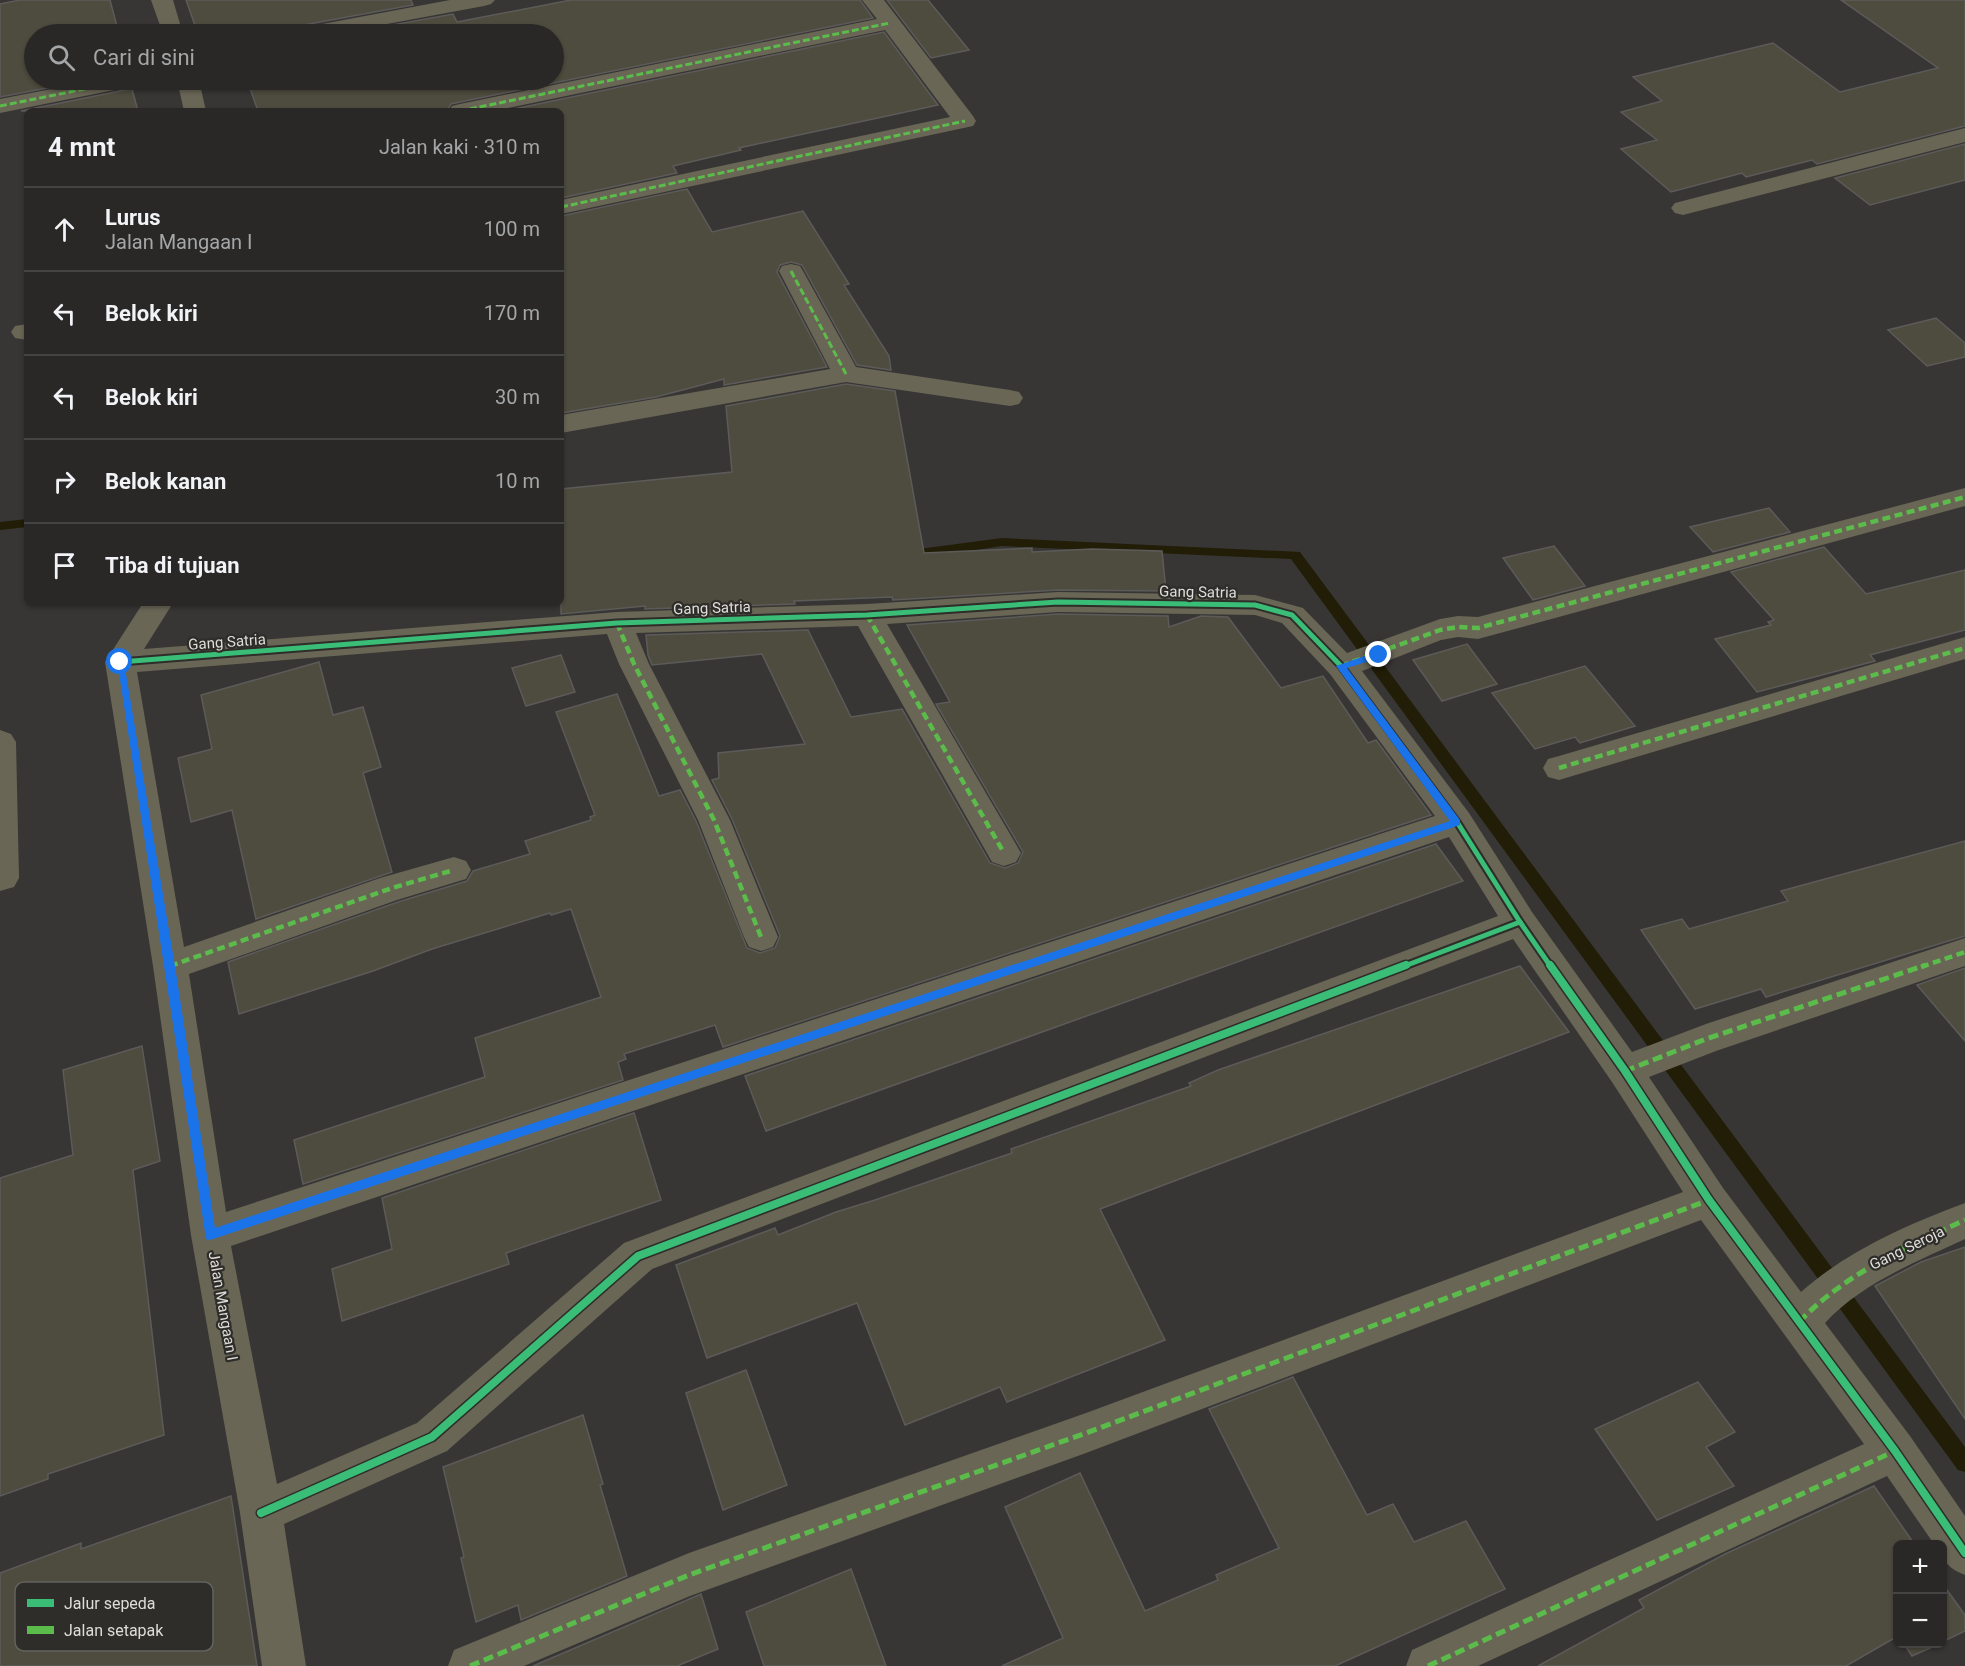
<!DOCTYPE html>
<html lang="id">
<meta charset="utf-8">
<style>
:root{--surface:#292827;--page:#31302f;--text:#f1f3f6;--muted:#a5a6a7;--line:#454444}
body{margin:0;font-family:Roboto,sans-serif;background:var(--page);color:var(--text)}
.controls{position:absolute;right:18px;bottom:18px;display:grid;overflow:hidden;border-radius:9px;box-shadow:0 2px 4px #0004}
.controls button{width:54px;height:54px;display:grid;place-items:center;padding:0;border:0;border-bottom:2px solid var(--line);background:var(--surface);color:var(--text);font:30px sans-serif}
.stop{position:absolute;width:18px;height:18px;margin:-14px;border:4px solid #1a73e8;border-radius:50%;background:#fff}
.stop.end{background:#1a73e8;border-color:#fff;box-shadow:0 2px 6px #0008}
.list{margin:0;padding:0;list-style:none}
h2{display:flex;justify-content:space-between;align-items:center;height:78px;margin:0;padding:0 24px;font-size:26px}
h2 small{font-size:20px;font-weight:400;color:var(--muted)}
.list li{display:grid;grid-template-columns:39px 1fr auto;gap:18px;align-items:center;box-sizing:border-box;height:84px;padding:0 24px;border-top:2px solid var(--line)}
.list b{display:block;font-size:22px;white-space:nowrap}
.list p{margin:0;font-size:20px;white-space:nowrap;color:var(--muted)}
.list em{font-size:20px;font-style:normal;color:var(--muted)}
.icon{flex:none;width:33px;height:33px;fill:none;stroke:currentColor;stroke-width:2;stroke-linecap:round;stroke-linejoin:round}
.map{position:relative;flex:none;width:1965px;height:1666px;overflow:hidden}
.search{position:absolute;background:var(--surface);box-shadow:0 2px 4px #0004;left:24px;top:24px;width:540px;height:66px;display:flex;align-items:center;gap:15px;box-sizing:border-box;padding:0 21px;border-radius:33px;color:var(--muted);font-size:22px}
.panel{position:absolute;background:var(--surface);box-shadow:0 2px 4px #0004;left:24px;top:108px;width:540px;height:498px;border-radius:9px}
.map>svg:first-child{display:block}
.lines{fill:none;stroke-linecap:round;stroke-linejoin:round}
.stream{fill:#211d06;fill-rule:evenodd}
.building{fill:#4e4c3e;stroke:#5c5b5a;stroke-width:1.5}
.minor{fill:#696656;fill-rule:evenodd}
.quiet-far2{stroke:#5cbc4b;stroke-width:3;stroke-dasharray:7 3;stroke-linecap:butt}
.quiet-far1{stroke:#5cbc4b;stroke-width:4.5;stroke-dasharray:8 4.5;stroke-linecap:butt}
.quiet{stroke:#5cbc4b;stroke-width:5;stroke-dasharray:10 5;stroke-linecap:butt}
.cycleway-far1-casing{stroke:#2e2d29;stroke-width:9}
.cycleway-casing{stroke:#2e2d29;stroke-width:11}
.cycleway-far1{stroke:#3abd76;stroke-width:5}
.cycleway{stroke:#3abd76;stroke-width:8}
.route{fill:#1a73e8}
.labels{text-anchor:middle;stroke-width:4.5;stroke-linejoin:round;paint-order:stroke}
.street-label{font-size:15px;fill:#deddda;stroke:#2e2d29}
.key{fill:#2e2d29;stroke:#63625e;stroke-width:1.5}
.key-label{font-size:16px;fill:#deddda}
</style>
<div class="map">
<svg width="1965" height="1666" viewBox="0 0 1965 1666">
<rect width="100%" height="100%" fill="#373634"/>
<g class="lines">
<g class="stream">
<polygon points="27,519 27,527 0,530 0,522"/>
<polygon points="1002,538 1300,552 1965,1447 1965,1472 1958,1470 1291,559 1002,546 904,561 897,556 904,551"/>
</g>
</g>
<g class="building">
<polygon points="20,0 110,0 119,34 34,34 34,80 89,80 0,97 0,4"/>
<polygon points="186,0 411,0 413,5 293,27 288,34 198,34"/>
<polygon points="571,0 860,0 873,18 460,102 451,104 447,111 258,111 247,80 554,80 554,34 343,34 453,14 457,22"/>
<polygon points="887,0 928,0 969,50 931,58"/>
<polygon points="1841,0 1965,0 1965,126 1817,164 1812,160 1746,177 1742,173 1671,192 1621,149 1657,140 1621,112 1662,101 1633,77 1773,43 1840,92 1938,68"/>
<polygon points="884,32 938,105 739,148 741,150 673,166 677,173 561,198 561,111 504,111"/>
<polygon points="130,89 132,89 138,111 21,111"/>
<polygon points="1965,144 1965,180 1870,205 1835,178"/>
<polygon points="687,189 712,232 803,211 849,284 844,285 889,356 891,370 857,365 802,265 791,262 780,265 777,272 827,367 724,385 724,379 656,397 561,413 561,216"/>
<polygon points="1936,318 1965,343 1965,357 1927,366 1888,330"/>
<polygon points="846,384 895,391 924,553 1032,548 1032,552 1092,549 1162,551 1166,591 1058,590 893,600 892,597 794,601 795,604 645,609 645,606 561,614 561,489 732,472 726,406"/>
<polygon points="1769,508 1790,532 1713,552 1690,527"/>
<polygon points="1554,546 1585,586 1533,600 1503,558"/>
<polygon points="1824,547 1866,594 1965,570 1965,630 1870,655 1875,661 1757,692 1715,639 1771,625 1768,622 1774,620 1731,572"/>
<polygon points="1058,614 1168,616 1169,627 1201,616 1228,617 1281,688 1323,676 1368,743 1376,740 1431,815 723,1047 715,1025 624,1054 626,1059 618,1062 623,1080 303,1184 294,1140 485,1077 475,1038 601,997 571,909 551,915 550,913 432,949 373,971 239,1014 228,962 398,902 467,881 473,871 530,854 525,841 591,820 590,817 595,815 556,712 617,694 659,796 680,790 696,821 747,948 760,953 775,948 780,936 732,819 712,780 719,778 718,753 805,744 762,654 652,665 648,655 646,635 808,630 851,717 902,709 990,863 1005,868 1018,863 1023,852 936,704 950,702 907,625"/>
<polygon points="1467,644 1497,684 1442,701 1413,660"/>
<polygon points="561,655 575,692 526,706 512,668"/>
<polygon points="319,662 333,715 363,707 381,767 363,773 392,872 256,919 232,810 191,822 178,758 212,749 201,695"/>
<polygon points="1585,666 1635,726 1580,743 1575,737 1535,749 1492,693"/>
<polygon points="1965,841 1965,936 1766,997 1761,989 1695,1009 1641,930 1682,919 1689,929 1788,901 1781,891"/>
<polygon points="1436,844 1463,881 766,1131 745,1076"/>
<polygon points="1520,966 1569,1032 1100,1209 1165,1340 1007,1402 1000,1387 905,1425 857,1303 707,1358 676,1265 775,1228 778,1235 836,1212 875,1200 1012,1153 1011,1149 1191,1086 1189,1083 1218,1070"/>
<polygon points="1965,968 1965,1041 1917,985"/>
<polygon points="142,1046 160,1161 133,1170 164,1435 48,1474 48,1479 0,1496 0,1178 73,1155 63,1070"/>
<polygon points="634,1113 661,1200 506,1253 509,1264 342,1321 332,1269 392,1249 382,1198"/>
<polygon points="1965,1247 1965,1419 1875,1286 1921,1262"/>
<polygon points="746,1370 787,1485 723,1510 686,1393"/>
<polygon points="1293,1377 1367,1515 1393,1504 1414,1542 1466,1521 1505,1589 1335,1666 1002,1666 1063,1638 1005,1507 1080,1473 1145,1611 1218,1580 1216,1575 1279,1548 1209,1409"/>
<polygon points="1698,1382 1735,1432 1706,1447 1734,1486 1657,1520 1595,1429"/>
<polygon points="583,1415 603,1484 600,1485 627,1576 521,1620 518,1605 476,1622 461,1558 464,1557 443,1467"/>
<polygon points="1874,1486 1915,1545 1898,1545 1898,1636 1846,1666 1538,1666 1644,1608 1639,1600 1725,1554"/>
<polygon points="231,1496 257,1666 0,1666 0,1573 81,1543 81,1549"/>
<polygon points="851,1569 886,1666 764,1666 746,1612"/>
<polygon points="1942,1583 1965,1615 1965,1631 1942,1642"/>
<polygon points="701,1594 718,1649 677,1666 533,1666"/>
<polygon points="1904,1644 1939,1644 1912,1656"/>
</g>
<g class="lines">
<g class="minor">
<polygon points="151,0 173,0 183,34 163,34"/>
<polygon points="450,0 495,0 491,4 484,6 333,34 290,34 293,29 301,28"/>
<polygon points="862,0 884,0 973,116 976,121 973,126 561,214 561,200 950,117 885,30 493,111 449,111 452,106 460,104 877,19"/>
<polygon points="98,80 140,80 137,85 129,87 0,113 0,99"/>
<polygon points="177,80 199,80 206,111 184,111"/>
<polygon points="1965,128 1965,142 1683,215 1675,213 1671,208 1675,203"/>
<polygon points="791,264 800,266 803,271 856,367 1010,390 1019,392 1023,398 1019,404 1010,406 846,382 561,433 561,415 830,369 779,271 782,266"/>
<polygon points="27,324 27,340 15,338 11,332 15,326"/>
<path d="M1965,488V506L1478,639L1458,637L1441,640L1362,671L1469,813L1532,912L1632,1052L1706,1024L1965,938V966L1716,1051L1649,1077L1723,1188L1801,1292C1847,1251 1908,1224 1965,1203V1239C1916,1262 1862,1283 1825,1323L1910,1436L1965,1516V1575C1949,1568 1942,1563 1942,1544H1934L1887,1476L1478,1666H1406L1412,1650L1864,1444L1701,1220L1086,1453L690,1596L524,1666H448L454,1650L689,1553L1086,1413L1683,1192L1612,1082L1513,939L652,1269L447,1451L284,1524L306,1666H262L240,1513L191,1235L153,966L105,662L143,603H173L144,649L617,612L867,604L1058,592L1255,595L1303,608L1347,653L1440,619L1458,616L1478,617ZM1058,612L1255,615L1282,623L1330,674L1435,816L226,1212L189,974L397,900L466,879L471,870L466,861L454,857L380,878L184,947L137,672L607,634L619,664L698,820L744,937L749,947L761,951L773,947L778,937L730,820L649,664L636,633L858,626L992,862L1004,866L1016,862L1021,853L887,624ZM1449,837L1498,916L624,1243L417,1423L277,1484L231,1246Z"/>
<polygon points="1965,637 1965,659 1559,780 1548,777 1543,768 1548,759 1559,756"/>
<polygon points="0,730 11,734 16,742 19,878 14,887 0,891"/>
</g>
<g class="quiet-far2">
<polyline points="0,106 129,80"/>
<polyline points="460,111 890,23"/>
<polyline points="561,207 965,121"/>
<polyline points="791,271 846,374"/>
<polyline points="24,332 27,332"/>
</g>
<g class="quiet-far1">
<polyline points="867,615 1004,853"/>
<polyline points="617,623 634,664 714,820 761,937"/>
<polyline points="1341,666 1440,630 1458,627 1478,628 1965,497"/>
<polyline points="1559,768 1965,648"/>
<polyline points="170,966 392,888 454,870"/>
<polyline points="1020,967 1457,822"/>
<polyline points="1921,967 1965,952"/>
</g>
<g class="quiet">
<polyline points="170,966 172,965"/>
<polyline points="1625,1071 1706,1039 1926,965"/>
<polyline points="210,1235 1025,965"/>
<path d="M1799,1322C1846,1273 1905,1248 1965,1220"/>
<polyline points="470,1666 689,1575 1086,1433 1709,1200"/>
<polyline points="1428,1666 1895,1451"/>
</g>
<defs>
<g id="cycleway-far1">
<polyline points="120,662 617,623 867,615 1058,602 1255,605 1292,615 1341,666 1457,822 1520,922 1551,967"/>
<polyline points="1402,967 1520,922"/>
</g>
<g id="cycleway">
<polyline points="1550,965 1625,1071 1709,1200 1895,1451 1965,1553"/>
<polyline points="261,1513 432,1437 638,1256 1406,965"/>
</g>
</defs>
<use href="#cycleway-far1" class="cycleway-far1-casing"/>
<use href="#cycleway" class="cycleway-casing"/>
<use href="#cycleway-far1" class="cycleway-far1"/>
<use href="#cycleway" class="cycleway"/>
</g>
<polygon class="route" points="1379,651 1384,655 1382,657 1347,668 1460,820 1460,825 210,1240 206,1239 117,660 123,660 124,662 175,966 215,1228 1450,821 1336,666"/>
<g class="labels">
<g class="street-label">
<text transform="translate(1198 592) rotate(1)" y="5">Gang Satria</text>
<text transform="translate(712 608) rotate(-2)" y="5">Gang Satria</text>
<text transform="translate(227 642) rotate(-4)" y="5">Gang Satria</text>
<text transform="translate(1907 1248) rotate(-26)" y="5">Gang Seroja</text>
<text transform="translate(223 1306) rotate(80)" y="5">Jalan Mangaan I</text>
</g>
</g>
<rect x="15" y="1582" width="198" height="69" rx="9" class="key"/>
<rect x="27" y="1599" width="27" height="8" fill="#3abd76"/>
<rect x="27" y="1626" width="27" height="8" fill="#5cbc4b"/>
<g class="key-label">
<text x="64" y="1609">Jalur sepeda</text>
<text x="64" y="1636">Jalan setapak</text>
</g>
</svg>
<div class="controls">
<button>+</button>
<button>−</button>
</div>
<div class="stop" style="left:120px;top:662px"></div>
<div class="stop end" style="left:1379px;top:655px"></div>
<div class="search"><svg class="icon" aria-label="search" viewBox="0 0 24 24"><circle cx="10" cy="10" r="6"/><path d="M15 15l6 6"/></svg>Cari di sini</div>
<section class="panel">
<h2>4 mnt<small>Jalan kaki · 310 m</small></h2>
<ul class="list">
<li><svg class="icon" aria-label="ahead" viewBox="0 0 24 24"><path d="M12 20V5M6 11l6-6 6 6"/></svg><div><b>Lurus</b><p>Jalan Mangaan I</p></div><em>100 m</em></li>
<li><svg class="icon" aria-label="left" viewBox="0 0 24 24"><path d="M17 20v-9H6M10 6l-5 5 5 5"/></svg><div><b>Belok kiri</b></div><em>170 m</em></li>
<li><svg class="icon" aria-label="left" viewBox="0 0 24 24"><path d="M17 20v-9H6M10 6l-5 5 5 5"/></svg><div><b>Belok kiri</b></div><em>30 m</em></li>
<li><svg class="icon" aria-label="right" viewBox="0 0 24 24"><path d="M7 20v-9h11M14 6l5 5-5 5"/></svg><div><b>Belok kanan</b></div><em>10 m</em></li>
<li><svg class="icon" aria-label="arrive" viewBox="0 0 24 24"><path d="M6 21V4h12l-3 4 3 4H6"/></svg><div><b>Tiba di tujuan</b></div></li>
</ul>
</section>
</div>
